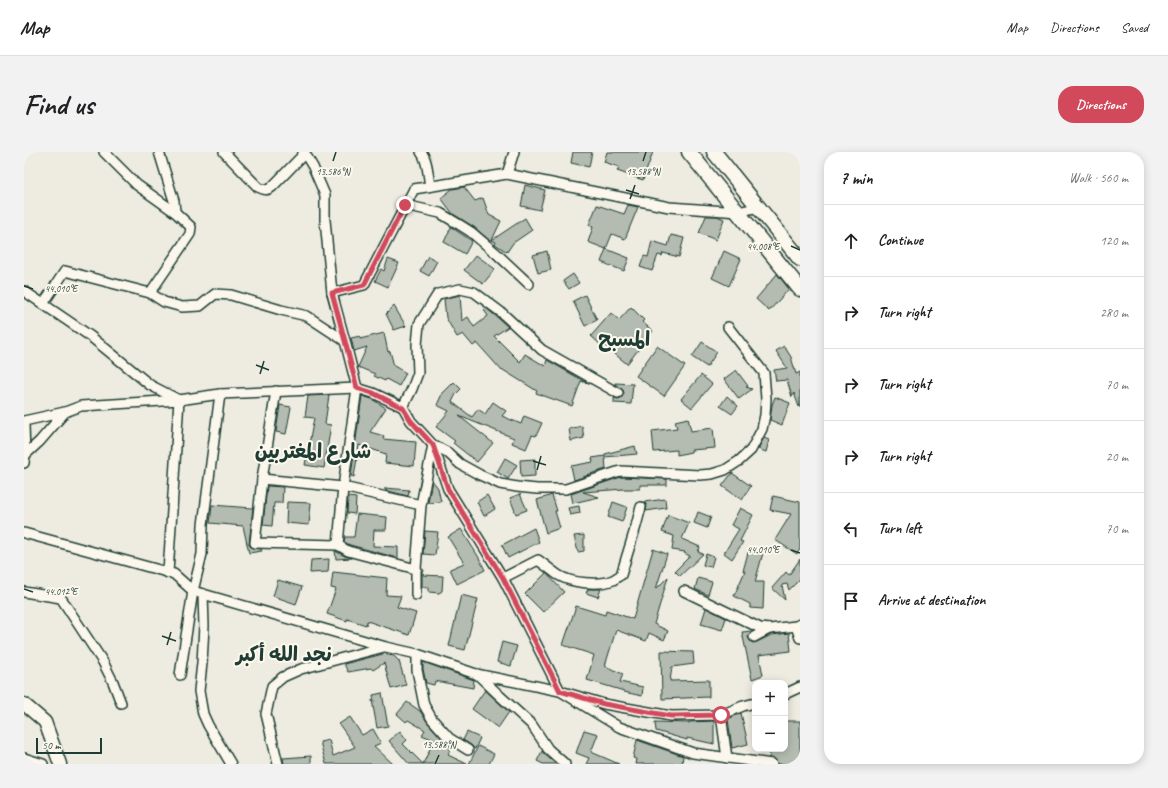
<!DOCTYPE html>
<meta charset="utf-8">
<style>
:root{--surface:#fff;--page:#f2f2f2;--text:#202124;--muted:#757577;--line:#e0e0e0;--accent:#d1495b}
body{margin:0;font-family:Caveat,"Playpen Sans Arabic",sans-serif;background:var(--page);color:var(--text)}
.controls{position:absolute;right:12px;bottom:12px;display:grid;overflow:hidden;border-radius:8px;box-shadow:0 2px 10px #0003}
.controls button{width:36px;height:36px;display:grid;place-items:center;padding:0;border:0;border-bottom:1px solid var(--line);background:var(--surface);color:var(--text);font:20px sans-serif}
.scale{position:absolute;left:12px;bottom:10px;width:66px;box-sizing:border-box;padding-left:4px;border:2px solid #1f3d34;border-top:0;font-size:11px;line-height:14px;white-space:nowrap;color:#1f3d34;-webkit-text-stroke:3px #fbf7ec;paint-order:stroke}
.stop{position:absolute;width:12px;height:12px;margin:-9px;border:3px solid #d1495b;border-radius:50%;background:#fff}
.stop.end{background:#d1495b;border-color:#fff;box-shadow:0 1px 4px #0008}
.list{margin:0;padding:0;list-style:none}
h2{display:flex;justify-content:space-between;align-items:center;height:52px;margin:0;padding:0 16px;font-size:17px}
h2 small{font-size:13px;font-weight:400;color:var(--muted)}
.list li{display:grid;grid-template-columns:26px 1fr auto;gap:12px;align-items:center;box-sizing:border-box;height:72px;padding:0 16px;border-top:1px solid var(--line)}
.list b{display:block;font-size:15px;white-space:nowrap}
.list em{font-size:13px;font-style:normal;color:var(--muted)}
.icon{flex:none;width:22px;height:22px;fill:none;stroke:currentColor;stroke-width:2;stroke-linecap:round;stroke-linejoin:round}
.map{position:relative;flex:none;width:776px;height:612px;overflow:hidden;border-radius:16px}
header{display:flex;align-items:center;gap:24px;box-sizing:border-box;height:56px;padding:0 20px;background:var(--surface);border-bottom:1px solid var(--line)}
header strong{font-size:19px}
nav{display:flex;gap:22px;margin-inline-start:auto;font-size:14px}
.intro{display:flex;align-items:center;justify-content:space-between;box-sizing:border-box;height:96px;padding:0 24px}
h1{margin:0;font-size:28px}
.button{padding:10px 18px;border-radius:16px;background:var(--accent);color:#fff;font-size:14px;font-weight:700}
main{display:flex;gap:24px;padding:0 24px}
aside{flex:1;background:var(--surface);border-radius:16px;box-shadow:0 2px 10px #0003}
.map>svg:first-child{display:block}
.building{fill:#b4bbb0;stroke:#1f3d34}
.lines{fill:none;stroke-linecap:round;stroke-linejoin:round}
.street-casing{stroke:#1f3d34;stroke-width:12}
.secondary-casing{stroke:#1f3d34;stroke-width:15}
.primary-casing{stroke:#1f3d34;stroke-width:17}
.street{stroke:#fbf7ec;stroke-width:9}
.secondary{stroke:#fbf7ec;stroke-width:12}
.primary{stroke:#fbf7ec;stroke-width:14}
.route{stroke:#d1495b;stroke-width:5}
.ticks{fill:none;stroke:#1f3d34;stroke-width:1.5}
.labels{text-anchor:middle;stroke-width:4;stroke-linejoin:round;paint-order:stroke}
.district-label{font-size:20px;font-weight:bold;fill:#1f3d34;stroke:#fbf7ec}
.ticks-label{font-size:10px;text-anchor:middle;fill:#1f3d34;stroke:#fbf7ec;stroke-width:4;stroke-linejoin:round;paint-order:stroke}
</style>
<header>
<strong>Map</strong>
<nav><a>Map</a><a>Directions</a><a>Saved</a></nav>
</header>
<div class="intro"><h1>Find us</h1><a class="button">Directions</a></div>
<main>
<div class="map">
<svg width="776" height="612" viewBox="0 0 776 612">
<rect width="100%" height="100%" fill="#eeece1"/>
<filter id="ink" filterUnits="userSpaceOnUse"><feTurbulence type="fractalNoise" baseFrequency=".025" numOctaves="2"/><feDisplacementMap in="SourceGraphic" scale="8" xChannelSelector="R" yChannelSelector="G"/><feConvolveMatrix kernelMatrix="1 2 1 2 8 2 1 2 1" color-interpolation-filters="sRGB"/></filter>
<g filter="url(#ink)">
<g class="building">
<polygon points="549,0 568,0 565,15 547,11"/>
<polygon points="583,0 629,0 619,28 593,19 595,15 580,10"/>
<polygon points="501,33 521,38 516,58 497,54"/>
<polygon points="440,35 451,49 459,46 465,63 477,69 468,88 501,66 508,78 489,91 483,100 471,92 472,90 464,87 450,75 429,62 417,46 428,37"/>
<polygon points="573,53 600,62 604,53 614,55 601,87 588,82 582,97 564,90 569,75 565,73"/>
<polygon points="682,64 693,64 700,67 692,88 675,81"/>
<polygon points="427,75 448,89 441,102 420,90"/>
<polygon points="647,83 660,86 655,105 639,101 638,104 634,103 628,119 616,115 620,104 624,105 628,89 644,94"/>
<polygon points="582,97 605,106 600,119 577,110"/>
<polygon points="523,99 527,118 514,121 509,103"/>
<polygon points="700,99 717,107 705,134 688,126"/>
<polygon points="452,103 471,117 459,132 440,118"/>
<polygon points="404,104 413,109 405,124 396,119"/>
<polygon points="364,107 375,111 364,135 351,129 357,117 360,119"/>
<polygon points="549,122 555,131 545,137 539,129"/>
<polygon points="753,122 765,137 745,159 732,147"/>
<polygon points="436,143 438,169 444,165 450,175 464,164 460,158 462,156 474,166 484,175 470,184 496,210 501,202 521,214 523,208 565,232 557,229 548,254 512,241 513,239 479,218 478,219 453,191 449,194 439,182 433,185 422,166 420,147"/>
<polygon points="561,143 573,168 561,174 549,149"/>
<polygon points="370,154 382,174 370,178 362,162"/>
<polygon points="607,155 620,168 618,170 629,179 603,212 580,193 579,195 567,184 587,161 595,168"/>
<polygon points="360,181 364,200 366,199 370,214 382,221 375,234 362,227 361,229 350,224 351,222 334,215 343,195 330,199 327,186 336,184 336,187"/>
<polygon points="678,190 693,200 683,215 668,205"/>
<polygon points="633,194 661,214 640,244 612,224"/>
<polygon points="760,194 767,205 772,222 776,220 776,255 775,255 770,241 768,245 763,228 752,229 750,218 763,216 752,199"/>
<polygon points="712,218 724,234 722,235 728,237 715,247 700,227"/>
<polygon points="677,223 688,232 668,256 657,247"/>
<polygon points="430,230 437,237 432,242 428,250 448,265 454,257 461,262 469,250 482,259 478,264 497,272 500,264 518,271 512,284 508,283 502,297 488,291 490,286 435,264 469,291 453,310 429,291 431,289 412,275 425,259 413,253 418,242"/>
<polygon points="591,231 609,232 607,252 590,251 590,246 594,247 597,246 600,241 599,238 591,232"/>
<polygon points="305,243 301,272 307,273 300,316 281,313 290,266 281,265 284,244"/>
<polygon points="338,244 348,247 362,256 346,280 360,284 359,287 392,290 390,314 361,311 362,302 335,293 330,325 327,324"/>
<polygon points="703,244 714,254 708,262 696,254"/>
<polygon points="751,245 766,251 758,273 746,268 748,253"/>
<polygon points="256,253 267,255 262,282 252,280"/>
<polygon points="664,266 667,279 689,276 691,296 667,298 667,300 653,303 653,298 630,300 628,279 653,276 651,269"/>
<polygon points="558,274 560,286 547,289 545,277"/>
<polygon points="740,286 745,288 742,300 734,297"/>
<polygon points="611,294 613,302 581,305 582,317 563,323 565,323 550,328 547,314 569,310 568,306 581,304 581,302"/>
<polygon points="481,306 493,313 484,327 473,320"/>
<polygon points="511,307 511,324 497,325 496,308"/>
<polygon points="708,321 727,334 718,348 698,334"/>
<polygon points="597,325 643,327 643,333 616,333 616,337 600,337 559,340 575,345 549,351 547,342"/>
<polygon points="408,328 414,336 417,350 404,351"/>
<polygon points="243,334 259,335 258,351 250,351 248,374 239,373"/>
<polygon points="361,336 385,338 384,344 361,338"/>
<polygon points="496,342 503,358 492,362 486,346"/>
<polygon points="463,343 471,357 460,364 453,350"/>
<polygon points="528,343 533,359 531,359 536,376 522,381 513,348"/>
<polygon points="749,344 776,350 776,397 773,402 751,388 767,362 746,358"/>
<polygon points="324,345 332,346 331,362 323,361"/>
<polygon points="641,347 642,356 622,359 623,354 620,350"/>
<polygon points="263,350 287,351 285,373 262,371"/>
<polygon points="589,350 603,355 598,370 584,365"/>
<polygon points="188,353 228,356 229,355 225,393 228,396 237,397 238,399 225,401 219,374 186,371"/>
<polygon points="555,354 556,361 546,363 544,356"/>
<polygon points="716,356 729,363 716,389 719,390 708,407 700,401 715,377 707,373"/>
<polygon points="674,360 687,365 683,376 670,371"/>
<polygon points="333,362 363,365 362,378 350,378 349,394 374,395 374,406 326,393 320,390 321,385 330,385"/>
<polygon points="644,363 665,371 658,387 676,395 674,400 679,402 656,424 651,419 666,404 660,401 661,400 648,398 650,384 638,380"/>
<polygon points="510,376 515,390 484,406 478,393"/>
<polygon points="437,377 454,404 461,418 433,432 426,417 440,411 424,385"/>
<polygon points="401,379 414,380 411,403 399,402"/>
<polygon points="560,383 560,399 554,400 550,384"/>
<polygon points="629,397 643,402 632,437 644,425 630,472 644,479 640,488 625,481 622,489 592,478 581,514 599,522 596,530 619,535 618,544 600,540 600,539 563,528 570,503 539,493 552,454 581,463 582,458 609,467"/>
<polygon points="725,397 739,401 731,430 740,430 739,457 726,456 726,452 710,444 721,419 719,419"/>
<polygon points="311,399 321,404 328,406 312,407"/>
<polygon points="682,402 690,405 687,415 679,413"/>
<polygon points="305,407 304,420 286,421 287,408"/>
<polygon points="776,407 776,427 765,438 763,432 758,433 761,448 748,436 762,420 765,423"/>
<polygon points="398,417 400,418 399,423 419,424 418,439 415,441 405,440 405,435 398,435"/>
<polygon points="309,420 363,426 362,443 377,444 373,455 392,461 385,483 343,469 342,473 323,467 323,469 303,462 312,437 307,436"/>
<polygon points="522,421 540,440 519,460 501,442"/>
<polygon points="674,426 688,430 684,443 671,437"/>
<polygon points="254,428 278,435 272,452 249,444"/>
<polygon points="564,437 577,437 574,445 562,441"/>
<polygon points="437,443 454,447 441,498 425,494"/>
<polygon points="682,456 702,466 698,478 677,472"/>
<polygon points="728,479 725,482 724,485 727,490 729,491 733,490 747,483 765,481 767,499 735,503 739,523 728,527 718,480"/>
<polygon points="478,490 493,494 487,514 473,510"/>
<polygon points="637,499 669,500 670,512 648,515 646,529 685,528 685,545 638,547"/>
<polygon points="359,502 370,504 375,509 382,533 367,537 360,511 349,518 347,516 324,520 320,512"/>
<polygon points="399,510 450,528 449,536 411,529 410,533 402,531 399,517"/>
<polygon points="461,538 485,560 474,576 448,557"/>
<polygon points="358,541 364,574 353,576 348,548 350,550 349,543"/>
<polygon points="383,550 396,559 404,571 421,590 427,595 424,603 443,612 385,612 365,589 376,579 383,588 379,592 399,612 410,588 398,583 401,578 384,568 382,570 373,562"/>
<polygon points="717,561 724,592 708,596 704,567"/>
<polygon points="326,565 338,583 349,577 357,591 350,594 369,612 302,612 296,590 305,588 309,604 331,595 315,572"/>
<polygon points="690,569 690,592 663,586 663,588 632,579 631,570 665,571 665,570"/>
<polygon points="761,569 776,569 776,612 754,612 751,607 745,606 747,597 761,597"/>
<polygon points="560,578 574,582 567,600 595,612 562,612 565,606 552,601"/>
<polygon points="443,580 456,586 451,597 447,593 439,588"/>
<polygon points="613,588 659,604 658,612 612,612 613,607 609,606"/>
<polygon points="454,594 470,602 465,612 445,612"/>
<polygon points="518,599 520,602 532,612 519,612 513,609"/>
<polygon points="287,604 287,612 260,612 259,606"/>
</g>
<g class="lines">
<defs>
<g id="street">
<polyline points="80,0 113,33 151,60 167,75 166,82 126,141"/>
<polyline points="135,0 150,49 151,60"/>
<path d="M200,0L234,35C240,38 243,39 248,35L281,1L279,0"/>
<polyline points="280,0 289,15 301,43 301,68 308,141 321,189 333,236 319,335 314,393"/>
<path d="M397,0C404,8 404,24 406,34"/>
<polyline points="483,22 490,0"/>
<polyline points="381,53 416,61 436,73 447,80 473,102 505,132"/>
<polyline points="0,139 66,184 126,233 155,248 196,242 333,236 349,241 379,255 387,269 409,293 424,337 479,426 536,539 580,552 647,564 697,563 719,554 731,551"/>
<polyline points="308,141 340,133 390,37 483,22 645,55 715,60 734,55"/>
<polyline points="19,152 41,119 126,141 140,150 158,155 176,154 191,142 207,143 257,158 283,164 321,189"/>
<polyline points="252,239 238,327 231,391 314,393 324,399 392,417"/>
<polyline points="379,255 388,237 394,221 393,193 395,172 414,142 436,137 450,140 478,161 492,174 518,198 594,241"/>
<polyline points="0,269 41,260 57,254 155,248 144,421"/>
<polyline points="0,273 1,303 0,311"/>
<polyline points="0,304 16,289 41,260"/>
<polyline points="238,327 319,335 397,353"/>
<polyline points="0,381 150,422 169,439 179,442 362,495 393,502 452,522 536,539 595,575 669,601 748,612"/>
<path d="M479,426L514,408C521,413 527,418 534,423C547,431 575,434 589,428C592,426 595,424 597,423L612,374L617,355"/>
<polyline points="660,439 736,476 746,477 772,474 776,472"/>
<polyline points="0,440 37,446 79,510 89,530 97,551"/>
<polyline points="179,442 180,474 178,511 175,539 179,562 184,573 207,612"/>
<polyline points="392,443 392,417 397,353 409,293 423,300 436,312 456,323 476,332 493,335 513,337 542,337 596,319 676,323 688,322 701,318 715,309 727,298 738,277 741,263 742,247 740,221 704,175"/>
<polyline points="772,474 776,486"/>
<polyline points="730,485 745,477"/>
<polyline points="393,502 393,518 400,553 408,567 425,586 444,598"/>
<polyline points="453,522 476,544 508,573 524,597 541,612"/>
<polyline points="156,523 169,439 178,402 179,373 196,242"/>
<polyline points="761,542 776,535"/>
<polyline points="697,563 703,606"/>
<polyline points="0,606 19,612"/>
<polyline points="254,612 242,562 248,534 259,525 277,517 360,495"/>
</g>
<polyline id="secondary" points="0,552 21,570 36,612"/>
<g id="primary">
<polyline points="665,0 776,137"/>
<polyline points="690,0 776,107"/>
</g>
</defs>
<use href="#street" class="street-casing"/>
<use href="#secondary" class="secondary-casing"/>
<use href="#primary" class="primary-casing"/>
<use href="#street" class="street"/>
<use href="#secondary" class="secondary"/>
<use href="#primary" class="primary"/>
</g>
</g>
<g class="lines" filter="url(#ink)">
<polyline class="route" points="381,53 340,133 308,141 321,189 333,236 349,241 379,256 387,269 409,293 424,337 479,426 536,539 580,552 647,564 697,563"/>
</g>
<path class="ticks" d="M309,9L312,0M619,9L622,0M602,38L615,42M606,47L611,33M767,94L776,98M0,134L9,137M232,213L245,218M236,222L240,209M509,309L522,313M513,318L517,304M767,398L776,401M0,437L9,440M138,484L152,489M143,493L147,480M411,612L415,603"/>
<g class="labels">
<g class="district-label">
<text x="600" y="194">المسبح</text>
<text x="289" y="306">شارع المغتربين</text>
<text x="260" y="509">نجد الله أكبر</text>
</g>
</g>
<g class="ticks-label">
<text x="309" y="23">13.586°N</text>
<text x="619" y="23">13.588°N</text>
<text x="739" y="98">44.008°E</text>
<text x="37" y="140">44.010°E</text>
<text x="739" y="401">44.010°E</text>
<text x="37" y="443">44.012°E</text>
<text x="415" y="596">13.588°N</text>
</g>
</svg>
<div class="controls">
<button>+</button>
<button>−</button>
</div>
<div class="scale">50 m</div>
<div class="stop" style="left:697px;top:563px"></div>
<div class="stop end" style="left:381px;top:53px"></div>
</div>
<aside>
<h2>7 min<small>Walk · 560 m</small></h2>
<ul class="list">
<li><svg class="icon" aria-label="ahead" viewBox="0 0 24 24"><path d="M12 20V5M6 11l6-6 6 6"/></svg><div><b>Continue</b></div><em>120 m</em></li>
<li><svg class="icon" aria-label="right" viewBox="0 0 24 24"><path d="M7 20v-9h11M14 6l5 5-5 5"/></svg><div><b>Turn right</b></div><em>280 m</em></li>
<li><svg class="icon" aria-label="right" viewBox="0 0 24 24"><path d="M7 20v-9h11M14 6l5 5-5 5"/></svg><div><b>Turn right</b></div><em>70 m</em></li>
<li><svg class="icon" aria-label="right" viewBox="0 0 24 24"><path d="M7 20v-9h11M14 6l5 5-5 5"/></svg><div><b>Turn right</b></div><em>20 m</em></li>
<li><svg class="icon" aria-label="left" viewBox="0 0 24 24"><path d="M17 20v-9H6M10 6l-5 5 5 5"/></svg><div><b>Turn left</b></div><em>70 m</em></li>
<li><svg class="icon" aria-label="arrive" viewBox="0 0 24 24"><path d="M6 21V4h12l-3 4 3 4H6"/></svg><div><b>Arrive at destination</b></div></li>
</ul>
</aside>
</main>
